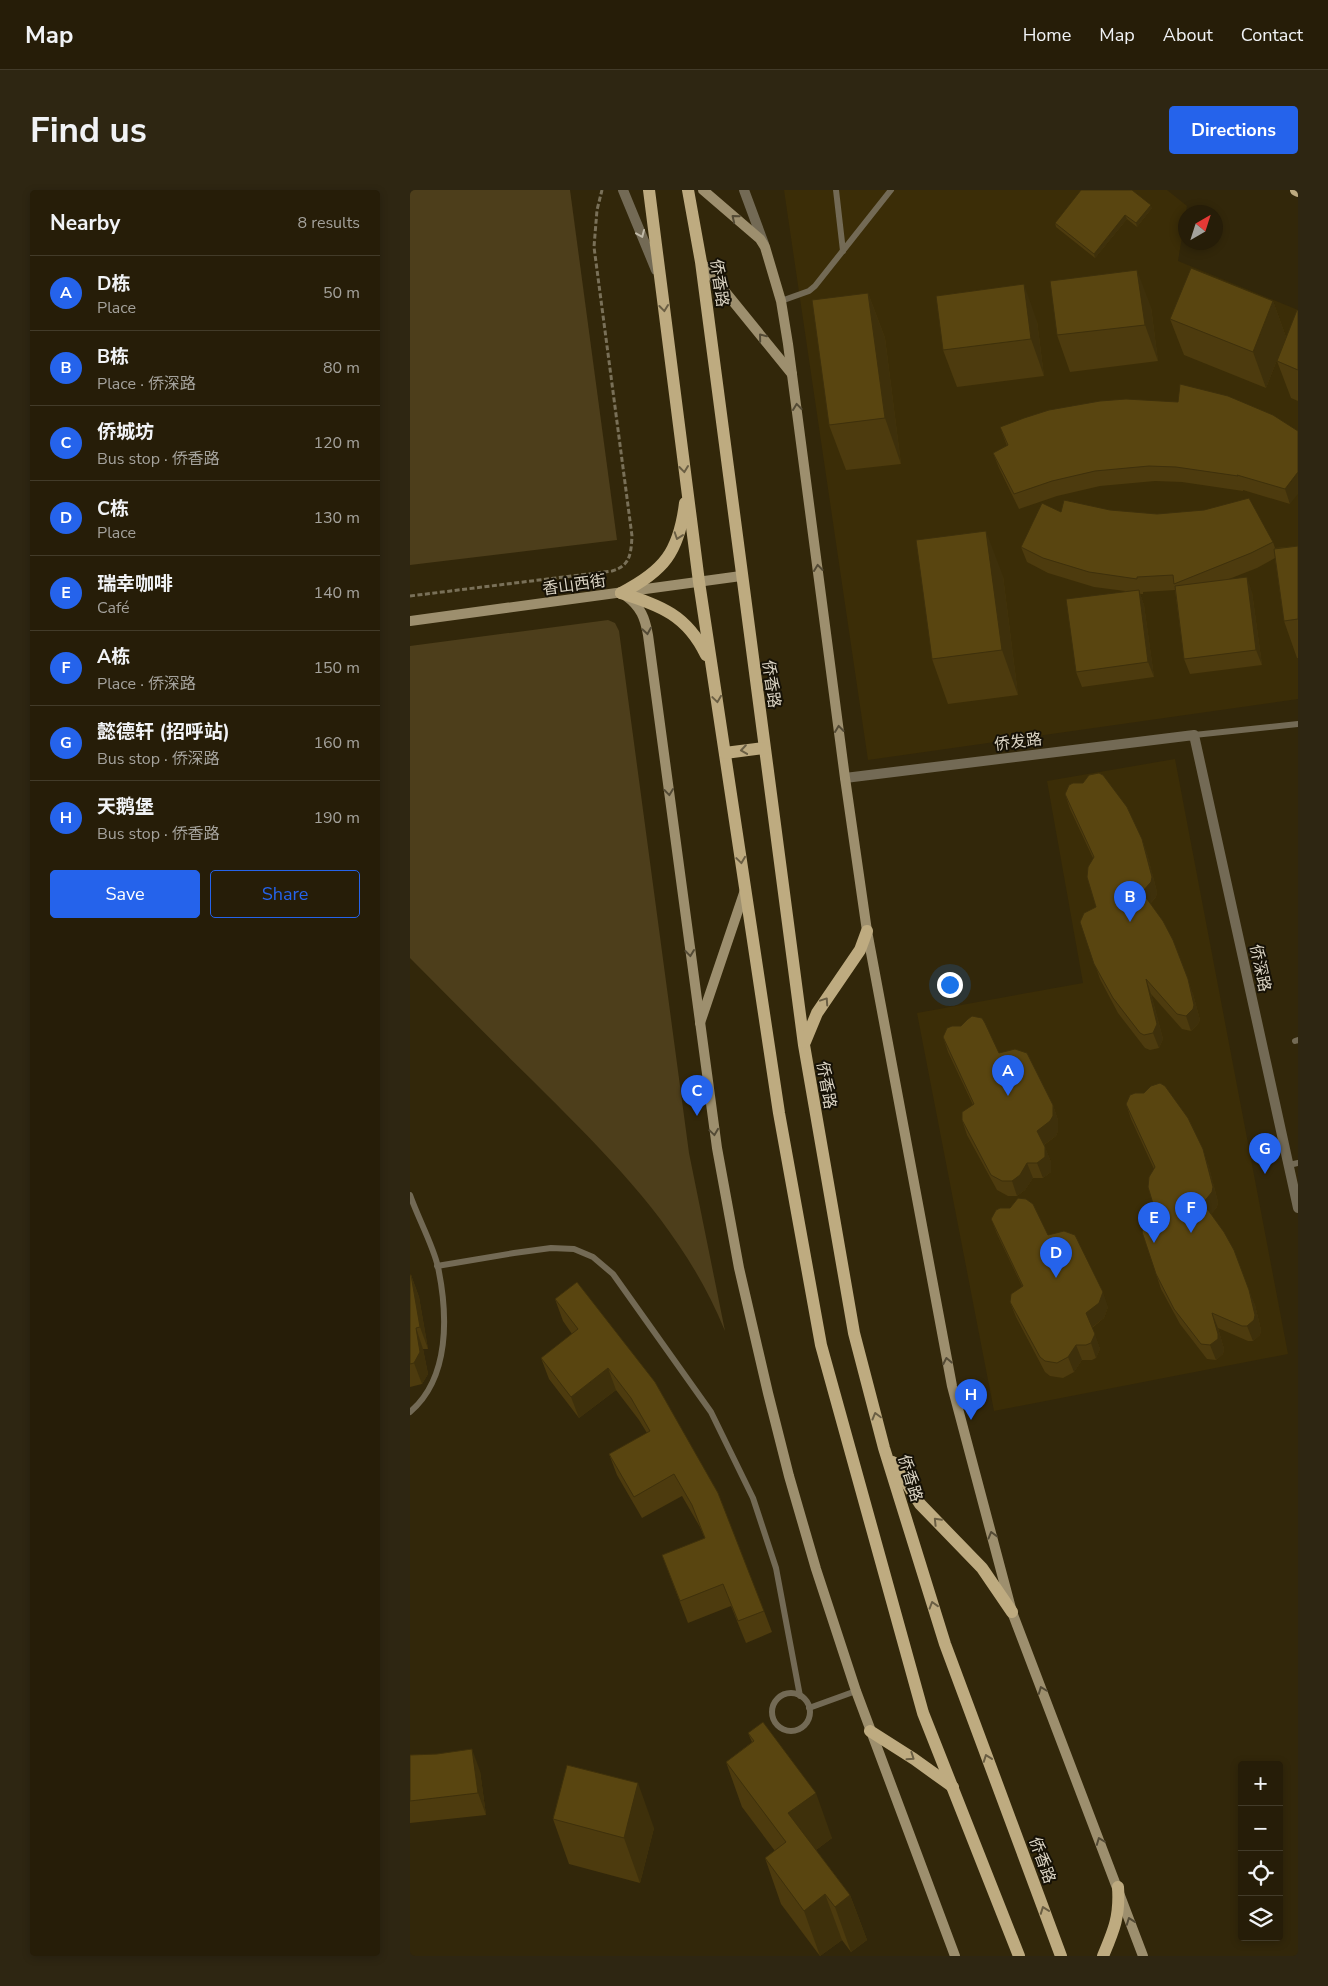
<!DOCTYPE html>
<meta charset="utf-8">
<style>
:root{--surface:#261d08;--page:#2e2612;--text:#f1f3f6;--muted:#a4a29c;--line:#423b29;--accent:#2563eb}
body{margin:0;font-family:"Nunito Sans","Noto Sans SC",sans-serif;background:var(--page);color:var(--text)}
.controls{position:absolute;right:15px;bottom:15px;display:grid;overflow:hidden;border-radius:5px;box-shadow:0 2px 8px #0003}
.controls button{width:45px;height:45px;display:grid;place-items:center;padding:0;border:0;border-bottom:1px solid var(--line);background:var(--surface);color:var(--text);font:25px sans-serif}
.compass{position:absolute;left:768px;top:15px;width:45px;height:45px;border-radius:50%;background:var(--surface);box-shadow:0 2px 8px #0003;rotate:39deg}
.you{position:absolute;left:539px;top:794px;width:18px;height:18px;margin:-12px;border:4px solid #fff;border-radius:50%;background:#1a73e8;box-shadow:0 0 0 8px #1a73e833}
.badge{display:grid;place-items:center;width:32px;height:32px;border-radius:50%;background:var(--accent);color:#fff;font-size:16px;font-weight:700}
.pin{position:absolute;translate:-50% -41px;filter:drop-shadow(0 1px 2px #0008)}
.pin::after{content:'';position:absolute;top:26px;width:18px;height:15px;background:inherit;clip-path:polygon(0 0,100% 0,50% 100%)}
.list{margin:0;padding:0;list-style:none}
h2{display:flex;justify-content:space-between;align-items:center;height:65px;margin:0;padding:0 20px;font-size:21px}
h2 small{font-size:16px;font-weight:400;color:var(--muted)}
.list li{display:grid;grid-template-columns:32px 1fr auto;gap:15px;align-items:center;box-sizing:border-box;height:75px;padding:0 20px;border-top:1px solid var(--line)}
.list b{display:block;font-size:19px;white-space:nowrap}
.list p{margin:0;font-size:16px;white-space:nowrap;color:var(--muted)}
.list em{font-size:16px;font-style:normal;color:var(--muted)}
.actions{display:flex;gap:10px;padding:15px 20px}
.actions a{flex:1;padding:11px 0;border:1px solid var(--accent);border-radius:5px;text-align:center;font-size:18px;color:var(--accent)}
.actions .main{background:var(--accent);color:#fff}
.icon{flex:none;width:28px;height:28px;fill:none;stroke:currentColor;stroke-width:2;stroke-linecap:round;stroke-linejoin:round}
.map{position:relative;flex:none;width:888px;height:1766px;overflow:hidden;border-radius:5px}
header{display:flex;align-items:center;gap:30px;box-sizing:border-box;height:70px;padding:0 25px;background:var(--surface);border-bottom:1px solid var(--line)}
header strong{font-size:24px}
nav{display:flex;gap:28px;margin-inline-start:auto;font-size:18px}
.intro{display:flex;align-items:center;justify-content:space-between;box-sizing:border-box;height:120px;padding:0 30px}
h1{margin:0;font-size:35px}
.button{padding:12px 22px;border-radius:5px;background:var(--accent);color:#fff;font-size:18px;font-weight:700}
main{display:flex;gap:30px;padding:0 30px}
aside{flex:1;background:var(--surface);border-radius:5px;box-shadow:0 2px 8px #0003}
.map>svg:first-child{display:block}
.built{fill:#3b2d07}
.green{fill:#4d3e1b}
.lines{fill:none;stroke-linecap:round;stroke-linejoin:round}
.path{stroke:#797058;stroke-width:3;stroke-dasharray:5 2.5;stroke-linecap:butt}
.lane{stroke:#736a55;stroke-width:6}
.street{stroke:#736a55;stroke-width:10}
.secondary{stroke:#9d8f6e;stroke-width:10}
.primary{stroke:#beab80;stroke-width:12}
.wall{fill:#4d3b0e}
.shaded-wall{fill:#3e300b}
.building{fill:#594510;stroke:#3e300b}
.oneway{stroke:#534a35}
.oneway2{stroke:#c1baa8}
.oneway3{stroke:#6a5e43}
.labels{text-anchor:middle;stroke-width:4;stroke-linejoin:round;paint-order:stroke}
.street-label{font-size:16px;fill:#dbd4c4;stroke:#161106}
</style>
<header>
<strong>Map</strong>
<nav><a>Home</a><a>Map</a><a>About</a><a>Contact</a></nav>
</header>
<div class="intro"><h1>Find us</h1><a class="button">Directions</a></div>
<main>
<aside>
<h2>Nearby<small>8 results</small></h2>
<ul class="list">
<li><span class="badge">A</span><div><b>D栋</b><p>Place</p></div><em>50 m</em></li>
<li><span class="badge">B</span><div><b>B栋</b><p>Place · 侨深路</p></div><em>80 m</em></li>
<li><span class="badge">C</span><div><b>侨城坊</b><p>Bus stop · 侨香路</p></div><em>120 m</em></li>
<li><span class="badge">D</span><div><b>C栋</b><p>Place</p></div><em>130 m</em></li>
<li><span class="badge">E</span><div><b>瑞幸咖啡</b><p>Café</p></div><em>140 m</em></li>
<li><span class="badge">F</span><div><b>A栋</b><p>Place · 侨深路</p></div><em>150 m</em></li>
<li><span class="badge">G</span><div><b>懿德轩 (招呼站)</b><p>Bus stop · 侨深路</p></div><em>160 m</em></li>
<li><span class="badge">H</span><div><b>天鹅堡</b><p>Bus stop · 侨香路</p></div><em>190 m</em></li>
</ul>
<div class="actions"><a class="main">Save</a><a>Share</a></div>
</aside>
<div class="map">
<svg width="888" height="1766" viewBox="0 0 888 1766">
<rect width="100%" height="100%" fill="#32270a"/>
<g class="built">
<polygon points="374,0 757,0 777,16 768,71 888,120 888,509 458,570"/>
<polygon points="765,569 878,1164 584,1221 507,823 673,793 637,591"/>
</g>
<g class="green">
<polygon points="0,0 160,0 207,350 0,375"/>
<path d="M198,430L205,433L209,441L279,963L315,1141C273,1038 200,968 123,891C82,851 41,809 0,768V456Z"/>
</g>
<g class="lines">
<path class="path" d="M0,406L202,381C220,376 221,364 222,346L184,57L187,20L192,0"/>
<g class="lane">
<polyline points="426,0 433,61"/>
<polyline points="371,111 399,101 405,96 481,0"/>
<polyline points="784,545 888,534"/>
<polyline points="885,851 888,850"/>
<polyline points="879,975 888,973"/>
<path d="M0,1005C8,1028 23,1055 28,1077C38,1125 40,1188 0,1222"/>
<polyline points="27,1076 104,1063 141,1058 164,1059 183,1067 203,1084 301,1222 343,1308 366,1378 390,1506"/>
<circle cx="381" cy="1522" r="19"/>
<polyline points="399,1518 446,1501"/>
</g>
<g class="street">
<polyline points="213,0 246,80"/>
<polyline points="334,0 354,54"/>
<polyline points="435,588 784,545 888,1018"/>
</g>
<g class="secondary">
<polyline points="293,0 350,49 355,57 371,111 378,154 435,588 457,741 542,1196 602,1422 733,1766"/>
<polyline points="291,72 382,184"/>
<path d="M216,406C231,417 235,428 238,445L307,958L329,1078L358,1203L379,1286L406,1379L446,1501L545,1766"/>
<polyline points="0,431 331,386"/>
<polyline points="290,833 335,700"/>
</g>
<g class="primary">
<polyline points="239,0 289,392 369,923 411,1155 513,1523 609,1766"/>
<polyline points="278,0 291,72 394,855 444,1143 474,1258 535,1454 651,1766"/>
<polyline points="886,0 888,1"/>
<path d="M211,403C254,381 269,362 275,313"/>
<path d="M211,403C251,416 277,425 296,465"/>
<polyline points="315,563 354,558"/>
<polyline points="395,852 407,823 450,760 457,741"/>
<polyline points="483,1272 510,1314 572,1378 602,1422"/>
<polyline points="460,1541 504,1569 543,1597"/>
<path d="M693,1766C704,1740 710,1726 708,1697"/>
</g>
</g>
<g class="wall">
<polygon points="742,18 727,37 717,29 685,68 646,37 645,33"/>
<polygon points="458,103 475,148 491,274 436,280 419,235"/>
<polygon points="863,111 876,147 856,198 774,165 760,129"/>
<polygon points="741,117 748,171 660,182 647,145"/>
<polygon points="888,121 888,211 881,208 867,171"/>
<polygon points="627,131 634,186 547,197 533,160"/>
<polygon points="863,225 880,314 833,300 833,301 772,292 745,291 690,296 647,306 609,319 589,278 583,263 597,256 590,237"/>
<polygon points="700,320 863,352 865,358 888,356 888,468 887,468 874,431 865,368 847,378 819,389 842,402 852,475 780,484 774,469 765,400 733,402 733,404 730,404 734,415 744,487 672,497 666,482 715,401 684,397 638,383 617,372 611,357 651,322"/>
<polygon points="593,386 608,505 538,514 522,469"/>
<polygon points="655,604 732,649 737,664 747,702 746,707 740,714 783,804 790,830 788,834 781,841 772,839 741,804 753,849 749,858 740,860 735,858 708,823 690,789 670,732 686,717 683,668 660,619"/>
<polygon points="533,847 589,863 643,915 648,930 648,941 646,946 634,955 641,972 641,982 633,988 623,988 615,1000 607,1006 598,1006 587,1000 557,945 552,930 563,915 538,862"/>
<polygon points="716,914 798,974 808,1012 807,1017 801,1024 845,1115 851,1140 850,1145 843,1151 838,1151 808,1138 814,1159 813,1164 806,1170 797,1169 770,1134 751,1099 746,1084 747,1027 744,979 721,929"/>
<polygon points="581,1029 638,1045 698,1117 694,1128 682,1138 690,1159 686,1168 682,1170 672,1170 664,1182 653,1188 640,1186 635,1182 606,1127 600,1112 612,1096 587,1044"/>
<polygon points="0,1085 1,1085 9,1107 18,1159 13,1159 18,1184 12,1194 0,1197"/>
<polygon points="167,1092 354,1421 362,1442 336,1453 321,1416 278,1433 252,1365 295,1349 290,1337 272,1306 232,1328 207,1285 199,1264 237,1243 229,1230 206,1200 169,1228 139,1189 131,1168 162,1144 153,1131 145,1109"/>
<polygon points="338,1543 422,1648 406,1660 440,1705 457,1750 441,1762 432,1750 410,1766 371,1714 355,1668 365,1661 332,1617 316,1572 342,1552"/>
<polygon points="0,1565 70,1581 76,1625 0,1633"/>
<polygon points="143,1629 244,1638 230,1693 159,1674"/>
</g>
<g class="shaded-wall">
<polygon points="741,15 742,18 727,37 726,33"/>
<polygon points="715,25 717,29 685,68 684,64"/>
<polygon points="727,80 741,117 748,171 735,135"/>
<polygon points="614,94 627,131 634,186 621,149"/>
<polygon points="458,103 475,148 491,274 475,228"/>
<polygon points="863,111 876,147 856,198 843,162"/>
<polygon points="888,282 888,304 880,314 875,299"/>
<polygon points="576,341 593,386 608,505 592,460"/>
<polygon points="837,387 842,402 852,475 846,460"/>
<polygon points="729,400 734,415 744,487 738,472"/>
<polygon points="732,649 737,664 747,702 746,707 737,717 732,702"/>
<polygon points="736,789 741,804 753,849 749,858 743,843"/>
<polygon points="778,789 783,804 790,830 788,834 781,841 776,826"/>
<polygon points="643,915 648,930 648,941 646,946 632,956 627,941"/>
<polygon points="635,957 641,972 641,982 633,988 627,973"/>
<polygon points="793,959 798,974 808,1012 807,1017 798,1028 793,1013"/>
<polygon points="617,973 623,988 615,1000 607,1006 602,991"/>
<polygon points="1,1085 9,1107 18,1159 10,1137"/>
<polygon points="839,1100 845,1115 851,1140 850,1145 843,1151 837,1136"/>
<polygon points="693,1102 698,1117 694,1128 681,1138 676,1123"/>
<polygon points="802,1123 808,1138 814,1159 813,1164 806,1170 800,1155"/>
<polygon points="6,1138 13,1159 18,1184 12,1194 4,1173"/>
<polygon points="685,1144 690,1159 686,1168 681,1153"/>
<polygon points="666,1155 672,1170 664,1182 658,1167"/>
<polygon points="198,1178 206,1200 169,1228 161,1207"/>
<polygon points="62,1559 70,1581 76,1625 68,1603"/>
<polygon points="228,1593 244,1638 230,1693 214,1648"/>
<polygon points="406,1603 422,1648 395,1668 378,1623"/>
<polygon points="415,1704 432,1750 410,1766 394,1721"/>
<polygon points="440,1705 457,1750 441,1762 425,1717"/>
</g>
<g class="building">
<polygon points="671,0 722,0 741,15 726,33 715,25 684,64 645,33"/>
<polygon points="781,78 863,111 843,162 760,129"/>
<polygon points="727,80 735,135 647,145 640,91"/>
<polygon points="614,94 621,149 533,160 526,106"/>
<polygon points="458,103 475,228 419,235 402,110"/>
<polygon points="887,120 888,121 888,180 867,171"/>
<polygon points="770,194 818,206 863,225 888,241 888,282 875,299 827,285 828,286 766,277 739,276 685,281 642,291 604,304 583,263 598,255 590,237 614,228 639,220 690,211 716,209 768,212"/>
<polygon points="839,308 863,352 841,363 764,394 763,385 727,387 727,389 679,382 633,368 611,357 632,313 651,322 654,310 700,320 747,324 794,320"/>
<polygon points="576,341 592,460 522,469 506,350"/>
<polygon points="888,356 888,429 874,431 864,359"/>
<polygon points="837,387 846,460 774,469 765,396"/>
<polygon points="729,400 738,472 666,482 656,409"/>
<polygon points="689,583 693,585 717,617 732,649 742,687 741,692 732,702 753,731 763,750 778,789 784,815 783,819 776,826 767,824 736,789 747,834 743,843 734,845 730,843 703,808 684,774 670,732 674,723 686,717 677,687 678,677 684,667 655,604 659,595 663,593 673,593 679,585"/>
<polygon points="562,826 572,828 575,833 589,863 605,859 617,863 643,915 643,926 640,931 627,941 635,957 635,967 627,973 617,973 610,985 602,991 592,991 581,985 552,930 552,922 564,914 533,847 537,838 542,836 551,836 558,829"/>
<polygon points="750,893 755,896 778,928 793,959 803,997 802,1002 793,1013 814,1042 824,1060 839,1100 845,1125 844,1130 837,1136 832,1136 802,1123 808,1144 808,1149 800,1155 791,1154 764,1119 746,1084 732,1042 735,1033 747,1027 738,997 739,987 745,977 716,914 720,905 725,903 734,903 741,896"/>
<polygon points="608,1008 616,1009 623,1014 638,1045 654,1041 665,1045 693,1102 689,1113 676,1123 685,1144 681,1153 676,1155 666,1155 658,1167 647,1173 635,1171 630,1167 600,1112 601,1104 613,1096 581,1029 586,1020 590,1018 600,1018"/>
<polygon points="0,1085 1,1085 10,1137 6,1138 10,1162 4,1173 0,1174"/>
<polygon points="167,1092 245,1192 308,1303 354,1421 328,1431 313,1394 270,1411 252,1365 295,1348 282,1315 264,1284 224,1307 199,1264 240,1241 221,1208 198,1178 161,1207 131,1168 168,1139 145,1109"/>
<polygon points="353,1532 406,1603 378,1623 440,1705 425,1717 415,1704 394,1721 355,1668 376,1652 316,1572 344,1551 338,1543"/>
<polygon points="62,1559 68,1603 0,1611 0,1565 27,1564"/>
<polygon points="157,1575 228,1593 214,1648 143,1629"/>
</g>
<defs><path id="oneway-chevron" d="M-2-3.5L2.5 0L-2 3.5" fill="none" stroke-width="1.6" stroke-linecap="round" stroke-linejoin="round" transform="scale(1.25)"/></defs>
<g class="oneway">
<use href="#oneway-chevron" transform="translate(325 28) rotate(-141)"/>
<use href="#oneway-chevron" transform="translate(352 147) rotate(-129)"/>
<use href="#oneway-chevron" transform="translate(387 217) rotate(-97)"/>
<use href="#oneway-chevron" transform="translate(408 378) rotate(-97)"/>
<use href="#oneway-chevron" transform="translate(237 441) rotate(81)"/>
<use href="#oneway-chevron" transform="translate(429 539) rotate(-97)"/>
<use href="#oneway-chevron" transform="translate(259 602) rotate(83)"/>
<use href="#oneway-chevron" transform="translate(280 763) rotate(83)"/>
<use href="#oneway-chevron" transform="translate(304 942) rotate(82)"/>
<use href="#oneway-chevron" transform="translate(537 1171) rotate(-101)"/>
<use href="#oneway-chevron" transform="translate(582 1345) rotate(-105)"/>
<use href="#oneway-chevron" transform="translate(632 1500) rotate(-111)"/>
<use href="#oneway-chevron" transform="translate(690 1651) rotate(-111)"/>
<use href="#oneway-chevron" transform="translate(720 1731) rotate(-110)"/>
</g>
<use class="oneway2" href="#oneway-chevron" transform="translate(231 44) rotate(67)"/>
<g class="oneway3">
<use href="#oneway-chevron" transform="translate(254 118) rotate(83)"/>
<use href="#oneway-chevron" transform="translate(274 279) rotate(83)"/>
<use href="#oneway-chevron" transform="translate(268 346) rotate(109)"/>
<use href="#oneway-chevron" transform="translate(307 509) rotate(82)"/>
<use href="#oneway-chevron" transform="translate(334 560) rotate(172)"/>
<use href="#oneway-chevron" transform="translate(331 670) rotate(82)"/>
<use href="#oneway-chevron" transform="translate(415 811) rotate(-56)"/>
<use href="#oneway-chevron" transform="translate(466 1226) rotate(-105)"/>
<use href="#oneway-chevron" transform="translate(527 1331) rotate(-134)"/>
<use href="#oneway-chevron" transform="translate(523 1415) rotate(-107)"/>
<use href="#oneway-chevron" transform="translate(501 1567) rotate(34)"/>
<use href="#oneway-chevron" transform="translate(577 1568) rotate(-110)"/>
<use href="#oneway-chevron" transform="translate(634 1720) rotate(-110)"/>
</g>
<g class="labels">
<g class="street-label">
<text transform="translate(310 93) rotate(82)" y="6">侨香路</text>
<text transform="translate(164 394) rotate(-8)" y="6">香山西街</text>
<text transform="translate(362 494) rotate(82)" y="6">侨香路</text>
<text transform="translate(608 551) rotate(-7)" y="6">侨发路</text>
<text transform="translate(851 778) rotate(78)" y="6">侨深路</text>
<text transform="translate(417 895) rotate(80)" y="6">侨香路</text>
<text transform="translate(501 1288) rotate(73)" y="6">侨香路</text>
<text transform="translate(633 1670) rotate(70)" y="6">侨香路</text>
</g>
</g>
</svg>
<div class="controls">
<button>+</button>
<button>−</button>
<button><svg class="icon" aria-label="locate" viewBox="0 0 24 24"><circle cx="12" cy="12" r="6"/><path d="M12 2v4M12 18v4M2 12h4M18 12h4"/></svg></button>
<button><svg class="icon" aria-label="layers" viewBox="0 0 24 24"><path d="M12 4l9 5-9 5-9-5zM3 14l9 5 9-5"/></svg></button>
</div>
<svg class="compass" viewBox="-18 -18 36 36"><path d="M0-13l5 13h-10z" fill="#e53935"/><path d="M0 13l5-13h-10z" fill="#a4a29c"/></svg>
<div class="you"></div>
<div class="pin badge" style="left:598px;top:906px">A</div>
<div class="pin badge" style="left:720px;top:732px">B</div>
<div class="pin badge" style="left:287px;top:926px">C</div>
<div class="pin badge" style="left:646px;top:1088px">D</div>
<div class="pin badge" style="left:744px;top:1053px">E</div>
<div class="pin badge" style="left:781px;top:1043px">F</div>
<div class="pin badge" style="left:855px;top:984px">G</div>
<div class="pin badge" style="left:561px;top:1230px">H</div>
</div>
</main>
